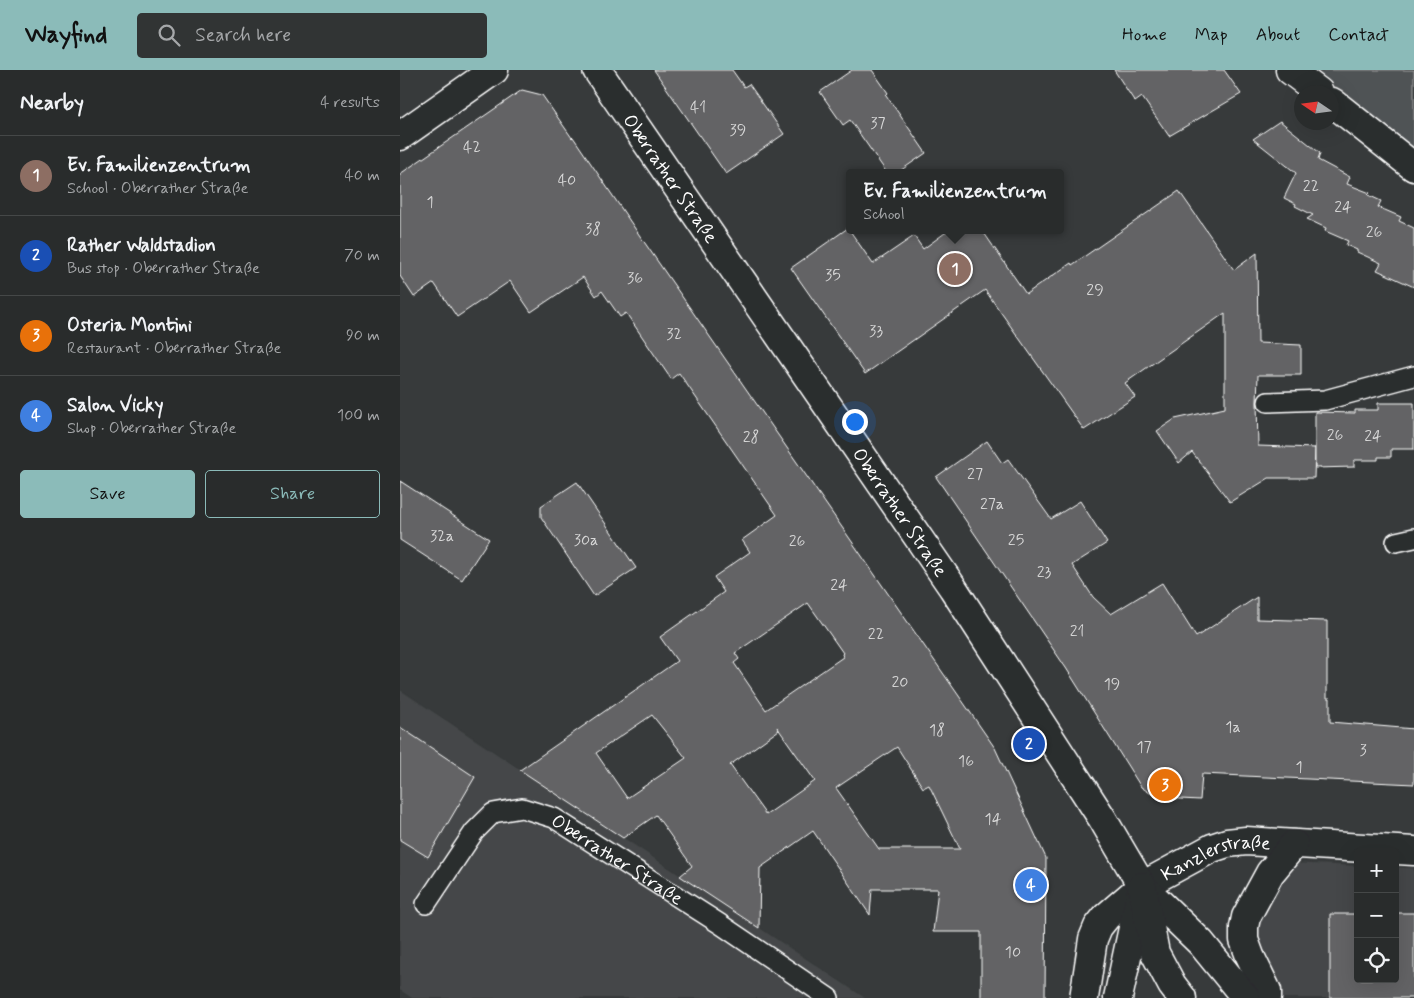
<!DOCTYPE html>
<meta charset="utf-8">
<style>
:root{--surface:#292c2c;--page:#313434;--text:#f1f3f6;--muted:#a5a7a9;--line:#454848;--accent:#8bbbb9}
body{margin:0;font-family:Mynerve,sans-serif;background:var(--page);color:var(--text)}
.controls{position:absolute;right:15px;bottom:15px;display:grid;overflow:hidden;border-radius:5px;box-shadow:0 5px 20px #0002}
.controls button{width:45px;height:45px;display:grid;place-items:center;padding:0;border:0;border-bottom:1px solid var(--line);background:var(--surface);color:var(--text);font:25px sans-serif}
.compass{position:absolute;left:894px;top:15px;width:45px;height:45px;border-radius:50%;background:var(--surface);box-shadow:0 5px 20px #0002;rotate:283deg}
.you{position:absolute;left:454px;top:351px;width:18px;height:18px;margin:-12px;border:4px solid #fff;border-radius:50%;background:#1a73e8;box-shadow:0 0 0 8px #1a73e833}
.badge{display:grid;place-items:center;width:32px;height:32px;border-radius:50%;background:var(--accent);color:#fff;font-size:16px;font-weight:700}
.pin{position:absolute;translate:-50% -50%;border:2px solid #fff;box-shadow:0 1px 5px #0006}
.popup{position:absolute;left:446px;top:99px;width:218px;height:65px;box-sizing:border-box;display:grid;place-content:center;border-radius:5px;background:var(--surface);filter:drop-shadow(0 1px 4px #0005);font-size:16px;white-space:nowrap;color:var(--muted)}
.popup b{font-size:19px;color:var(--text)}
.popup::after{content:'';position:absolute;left:50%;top:100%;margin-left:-10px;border:10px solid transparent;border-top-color:var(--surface)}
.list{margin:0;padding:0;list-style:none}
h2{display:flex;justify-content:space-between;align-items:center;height:65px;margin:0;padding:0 20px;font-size:21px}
h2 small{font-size:16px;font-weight:400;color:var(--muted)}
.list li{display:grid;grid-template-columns:32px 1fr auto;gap:15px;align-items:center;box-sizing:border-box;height:80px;padding:0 20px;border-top:1px solid var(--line)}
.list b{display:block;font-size:19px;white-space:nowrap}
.list p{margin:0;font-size:16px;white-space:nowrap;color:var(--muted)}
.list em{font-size:16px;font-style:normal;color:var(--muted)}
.actions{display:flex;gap:10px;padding:15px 20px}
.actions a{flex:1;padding:11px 0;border:1px solid var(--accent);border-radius:5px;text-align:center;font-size:18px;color:var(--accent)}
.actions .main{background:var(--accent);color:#111}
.icon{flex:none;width:28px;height:28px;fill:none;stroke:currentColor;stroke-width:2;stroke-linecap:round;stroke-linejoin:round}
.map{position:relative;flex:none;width:1014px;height:928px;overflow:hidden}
header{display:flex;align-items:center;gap:30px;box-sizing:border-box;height:70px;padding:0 25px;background:var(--accent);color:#111}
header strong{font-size:24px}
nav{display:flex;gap:28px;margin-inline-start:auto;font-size:18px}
.search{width:350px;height:45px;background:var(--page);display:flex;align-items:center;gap:12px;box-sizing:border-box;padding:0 18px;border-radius:5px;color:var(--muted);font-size:19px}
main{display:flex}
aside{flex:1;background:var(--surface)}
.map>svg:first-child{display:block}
.built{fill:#444748}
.green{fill:#505354;stroke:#a8a9aa}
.building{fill:#636465;stroke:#fff;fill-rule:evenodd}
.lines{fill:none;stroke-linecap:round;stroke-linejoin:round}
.lane-casing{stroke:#fff;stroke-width:22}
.street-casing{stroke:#fff;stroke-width:31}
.secondary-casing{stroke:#fff;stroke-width:31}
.lane{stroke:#2a2d2e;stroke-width:19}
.street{stroke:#2a2d2e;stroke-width:28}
.secondary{stroke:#2a2d2e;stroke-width:28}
.labels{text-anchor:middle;stroke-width:5;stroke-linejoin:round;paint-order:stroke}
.number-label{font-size:16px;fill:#d8d8d8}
.street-label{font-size:19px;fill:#fff;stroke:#2a2d2e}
</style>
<header>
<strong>Wayfind</strong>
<div class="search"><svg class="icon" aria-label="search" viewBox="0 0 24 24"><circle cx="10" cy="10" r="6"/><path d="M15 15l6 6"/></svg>Search here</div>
<nav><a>Home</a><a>Map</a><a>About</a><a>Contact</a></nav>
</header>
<main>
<aside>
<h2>Nearby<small>4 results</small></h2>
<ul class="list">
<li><span class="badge" style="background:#8d6e63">1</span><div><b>Ev. Familienzentrum</b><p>School · Oberrather Straße</p></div><em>40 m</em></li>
<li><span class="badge" style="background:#1a4fb4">2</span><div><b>Rather Waldstadion</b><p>Bus stop · Oberrather Straße</p></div><em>70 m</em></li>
<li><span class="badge" style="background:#e8710a">3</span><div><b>Osteria Montini</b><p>Restaurant · Oberrather Straße</p></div><em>90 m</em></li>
<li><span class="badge" style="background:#3f7fe0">4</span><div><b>Salon Vicky</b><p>Shop · Oberrather Straße</p></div><em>100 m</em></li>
</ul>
<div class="actions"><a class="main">Save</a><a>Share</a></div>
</aside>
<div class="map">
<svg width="1014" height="928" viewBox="0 0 1014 928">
<rect width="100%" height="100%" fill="#373a3b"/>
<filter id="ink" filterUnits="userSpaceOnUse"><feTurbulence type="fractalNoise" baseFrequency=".02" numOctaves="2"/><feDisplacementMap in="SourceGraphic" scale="10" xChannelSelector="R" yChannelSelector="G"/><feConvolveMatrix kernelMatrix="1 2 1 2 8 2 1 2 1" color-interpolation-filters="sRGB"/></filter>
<g filter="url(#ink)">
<g class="built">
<polygon points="0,620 465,928 12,928 0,920"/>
<polygon points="889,793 958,796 958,909 995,909 995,797 1014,798 1014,928 873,928 857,904 853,841"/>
</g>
<polygon class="green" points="901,0 1014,0 1014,87"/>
<g class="building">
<polygon points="254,0 332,0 344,17 349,14 384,64 326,104"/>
<polygon points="452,0 472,0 488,23 486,25 526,83 497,103 487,103 450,50 443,55 420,22"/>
<polygon points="714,0 824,0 841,24 769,66 742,27 735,32"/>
<path d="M122,20L142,25L172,68L173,67L240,166L595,678L646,788L645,928H581V862H533L538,819H472L470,845L413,761L360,798L359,858L280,806L292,796L256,745L223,768L120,700L277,591L260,567L324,522L314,507L350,482L342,470L377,445L279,303L271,309L226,243L220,247L202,221L196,226L183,207L131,242L110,211L57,247L34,213L14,227L0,206V104ZM408,533L443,583L442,584L443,587L366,640L334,593L339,589L335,583ZM252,645L286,688L227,728L196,683ZM377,657L415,711L366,745L330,695L379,660ZM497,677L523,718L529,715L560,779H479L436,718Z"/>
<polygon points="880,51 920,83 918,90 950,107 947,114 970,123 968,125 981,131 978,137 1001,147 999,151 1014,158 1014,217 977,200 981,193 957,182 957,180 946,175 948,171 925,161 926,158 907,149 913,145 895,136 896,134 884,128 896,103 853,69"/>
<polygon points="779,121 834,200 857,183 858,273 901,275 901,305 858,305 857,332 858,376 915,378 914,408 869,408 830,432 792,382 779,393 757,361 775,349 825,338 825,243 725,313 735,327 684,360 585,220 465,304 391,198 448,158 473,194 514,166 523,179 549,160 582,160 626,224 671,193 672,195"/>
<polygon points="978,333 1014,333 1014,379 991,379 991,387 978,387 978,390 954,390 954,397 915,398 915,342 955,343 955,340 978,340"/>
<polygon points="587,371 602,393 608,389 651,449 680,431 707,473 672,495 693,527 711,544 762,513 796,567 857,527 857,549 927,551 927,628 930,628 930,652 1014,659 1014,714 802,704 800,730 761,728 753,725 741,717 666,598 536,407"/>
<polygon points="0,411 89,469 62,510 0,470"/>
<polygon points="177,412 236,498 194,526 141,447 141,436"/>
<polygon points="0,657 75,707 28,787 0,770"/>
<polygon points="995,843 1014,843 1014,928 930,928 930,844 958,844 958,909 995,909"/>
</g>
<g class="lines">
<defs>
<g id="lane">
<polyline points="868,332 925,330 1014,306"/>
<polyline points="996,472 1014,468"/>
<path id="s1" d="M26,834L74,762L93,743L122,738L154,748L320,854L429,928"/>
</g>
<g id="street">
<polyline points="890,0 919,22"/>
<polyline points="932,32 1014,97"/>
<polyline points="0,66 94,0"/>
<path id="s2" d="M684,928L693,869L698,857L706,847L742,816L812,778L827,773L846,771L1014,781"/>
<polyline points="718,928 742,816"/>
<polyline points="867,928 867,921 850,886 844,870 844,857 846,847 870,803 894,774"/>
</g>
<g id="secondary">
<path id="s3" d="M197,0L553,518L702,748L742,816L801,873L846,928"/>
<polyline points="742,816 755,883 772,915 782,928"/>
</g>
</defs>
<use href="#lane" class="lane-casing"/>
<use href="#street" class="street-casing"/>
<use href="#secondary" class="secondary-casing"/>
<use href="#lane" class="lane"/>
<use href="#street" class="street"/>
<use href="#secondary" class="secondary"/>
</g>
</g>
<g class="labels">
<g class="number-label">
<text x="298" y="42">41</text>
<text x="478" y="58">37</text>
<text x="338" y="65">39</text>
<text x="72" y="82">42</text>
<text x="167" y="115">40</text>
<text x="911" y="121">22</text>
<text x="30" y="137">1</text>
<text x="943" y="142">24</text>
<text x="193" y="164">38</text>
<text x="974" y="167">26</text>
<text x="433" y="210">35</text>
<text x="235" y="213">36</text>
<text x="695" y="225">29</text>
<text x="476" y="266">33</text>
<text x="274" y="269">32</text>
<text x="935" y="370">26</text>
<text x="973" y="371">24</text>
<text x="351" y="372">28</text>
<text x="575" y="409">27</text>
<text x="592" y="439">27a</text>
<text x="42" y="471">32a</text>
<text x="186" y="475">30a</text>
<text x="616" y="475">25</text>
<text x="397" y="476">26</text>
<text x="644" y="507">23</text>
<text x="439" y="520">24</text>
<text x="677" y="566">21</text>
<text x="476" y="569">22</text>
<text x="500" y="617">20</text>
<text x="712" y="619">19</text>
<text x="833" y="662">1a</text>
<text x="537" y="665">18</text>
<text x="744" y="682">17</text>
<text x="963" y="685">3</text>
<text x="566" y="696">16</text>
<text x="899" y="702">1</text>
<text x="593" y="754">14</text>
<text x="613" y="887">10</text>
</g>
<g class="street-label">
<text dy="7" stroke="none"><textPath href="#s3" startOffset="131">Oberrather Straße</textPath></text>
<text dy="7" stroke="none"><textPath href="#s3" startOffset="536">Oberrather Straße</textPath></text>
<text dy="7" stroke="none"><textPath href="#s1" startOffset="252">Oberrather Straße</textPath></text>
<text dy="7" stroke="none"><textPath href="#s2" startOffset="214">Kanzlerstraße</textPath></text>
</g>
</g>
</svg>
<div class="controls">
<button>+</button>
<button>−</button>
<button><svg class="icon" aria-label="locate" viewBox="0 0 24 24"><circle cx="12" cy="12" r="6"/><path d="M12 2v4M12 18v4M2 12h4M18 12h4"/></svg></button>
</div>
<svg class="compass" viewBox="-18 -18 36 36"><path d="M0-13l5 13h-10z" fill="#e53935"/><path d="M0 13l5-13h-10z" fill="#a5a7a9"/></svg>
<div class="you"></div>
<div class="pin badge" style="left:555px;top:199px;background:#8d6e63">1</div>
<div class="popup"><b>Ev. Familienzentrum</b>School</div>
<div class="pin badge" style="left:629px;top:674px;background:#1a4fb4">2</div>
<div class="pin badge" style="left:765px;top:715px;background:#e8710a">3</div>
<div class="pin badge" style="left:631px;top:815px;background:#3f7fe0">4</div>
</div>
</main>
